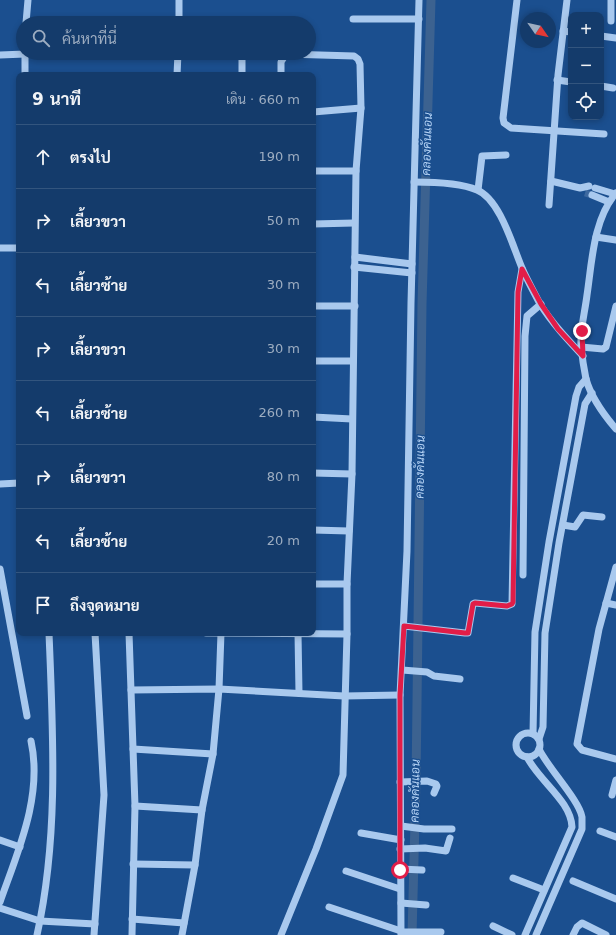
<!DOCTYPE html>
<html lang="th">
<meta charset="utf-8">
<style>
:root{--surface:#143b6b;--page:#214673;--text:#f1f3f6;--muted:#9dadc1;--line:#33557e}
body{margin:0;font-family:"DejaVu Sans",Sarabun,sans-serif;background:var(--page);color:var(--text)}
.controls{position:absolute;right:12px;top:12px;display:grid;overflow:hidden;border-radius:8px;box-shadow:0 2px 6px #0003}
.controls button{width:36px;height:36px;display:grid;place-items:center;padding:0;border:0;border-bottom:1px solid var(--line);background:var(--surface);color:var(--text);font:20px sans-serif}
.compass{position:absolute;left:520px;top:12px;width:36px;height:36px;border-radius:50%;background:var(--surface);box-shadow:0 2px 6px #0003;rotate:124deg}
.stop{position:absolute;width:12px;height:12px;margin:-9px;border:3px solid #e11d48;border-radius:50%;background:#fff}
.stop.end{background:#e11d48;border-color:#fff;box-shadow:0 1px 4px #0008}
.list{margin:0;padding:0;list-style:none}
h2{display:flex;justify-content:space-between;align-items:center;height:52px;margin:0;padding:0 16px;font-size:17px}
h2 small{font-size:13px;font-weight:400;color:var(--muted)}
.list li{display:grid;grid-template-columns:26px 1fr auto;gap:12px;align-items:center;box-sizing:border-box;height:64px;padding:0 16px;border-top:1px solid var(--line)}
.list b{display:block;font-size:15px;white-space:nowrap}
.list em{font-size:13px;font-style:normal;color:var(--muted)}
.icon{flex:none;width:22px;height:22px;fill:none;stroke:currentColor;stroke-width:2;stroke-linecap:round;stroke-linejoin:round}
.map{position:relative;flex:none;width:616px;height:935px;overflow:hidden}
.search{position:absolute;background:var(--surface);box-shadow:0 2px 6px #0003;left:16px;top:16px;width:300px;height:44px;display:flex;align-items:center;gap:10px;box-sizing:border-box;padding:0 14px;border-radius:22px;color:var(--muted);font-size:15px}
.panel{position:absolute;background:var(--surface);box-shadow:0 2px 6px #0003;left:16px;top:72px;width:300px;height:564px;border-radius:8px}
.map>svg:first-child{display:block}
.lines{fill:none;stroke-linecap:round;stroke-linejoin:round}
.canal{stroke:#3c6290;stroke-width:9}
.minor-tunnel{stroke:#3d69a0;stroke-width:7;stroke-dasharray:7 3.5;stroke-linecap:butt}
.minor{stroke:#a9c9ee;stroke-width:7}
.route{stroke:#e11d48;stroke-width:5}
.labels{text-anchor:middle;stroke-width:3;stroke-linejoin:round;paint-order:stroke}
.water-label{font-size:12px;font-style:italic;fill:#b5d3f5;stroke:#1b4f8f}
</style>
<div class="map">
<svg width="616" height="935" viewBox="0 0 616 935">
<rect width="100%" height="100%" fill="#1b4f8f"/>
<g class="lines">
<polyline class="canal" points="412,935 416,783 422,304 431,0"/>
<polyline class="minor-tunnel" points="585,193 592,195"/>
<g class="minor">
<polyline points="517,0 503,118 504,123 511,128 604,134"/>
<polyline points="611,0 611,21"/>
<polyline points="353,19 419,19"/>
<polyline points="26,23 28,0"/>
<polyline points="179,23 179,0"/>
<polyline points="563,31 571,32"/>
<polyline points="601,36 616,38"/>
<polyline points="25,53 25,75"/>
<polyline points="242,53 242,75"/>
<polyline points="0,55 25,54"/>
<polyline points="177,75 178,53"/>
<polyline points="557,80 571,82"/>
<polyline points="601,86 613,88"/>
<polyline points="313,112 361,108"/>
<polyline points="313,171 356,171"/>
<polyline points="551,181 580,188 589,186"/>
<path d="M414,182C432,182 461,183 477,190C500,199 513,247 522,268C527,280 534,292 540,304C552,323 567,339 583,356"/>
<polyline points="595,188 615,194"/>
<polyline points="478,190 482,156 506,155"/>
<path d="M616,193C593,220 592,262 587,295C585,312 580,329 581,346C582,356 584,369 586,379C591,397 604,415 616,429"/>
<polyline points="592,195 609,202"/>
<polyline points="549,205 558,75 567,0"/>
<polyline points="313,224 354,223"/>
<polyline points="596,237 616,240"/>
<polyline points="0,248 19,248"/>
<polyline points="355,257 412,264"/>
<polyline points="354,267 412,273"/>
<polyline points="313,306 355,306"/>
<polyline points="581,347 603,349 606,347 616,306"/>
<polyline points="313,361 353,361"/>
<polyline points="313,417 352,419"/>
<polyline points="313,473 352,474"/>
<polyline points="0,484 19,483"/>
<polyline points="563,525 575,527 583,515 602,517"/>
<polyline points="313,530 349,531"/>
<polyline points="616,567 599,629 577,744 582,750 616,759"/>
<polyline points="0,569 27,716"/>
<polyline points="523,575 525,336 527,316 541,304"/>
<polyline points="313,584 347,584"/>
<polyline points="606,603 616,605"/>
<polyline points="404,626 465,633 468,633 473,604 475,603 507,606 512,604 518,292 522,269"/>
<polyline points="129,633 135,806 132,935"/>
<polyline points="206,633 347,634"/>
<polyline points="298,633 299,693"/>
<polyline points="402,670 427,672 434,676 460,679"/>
<polyline points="131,690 219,689 344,696 400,695"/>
<circle cx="528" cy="745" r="12"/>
<polyline points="533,734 535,632 549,542 576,396 579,387 586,379"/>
<polyline points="539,739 543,727 545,633 559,543 585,404 592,393"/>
<polyline points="133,749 213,754"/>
<polyline points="400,782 427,781 436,784 437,786 434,793"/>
<polyline points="612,795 616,780"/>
<polyline points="135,806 202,810"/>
<polyline points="401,826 424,829 452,829"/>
<polyline points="600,831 616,837"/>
<polyline points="361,833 401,840"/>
<polyline points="0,840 20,847"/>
<polyline points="400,849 425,848 446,851 450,838"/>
<polyline points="133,864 195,865"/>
<polyline points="400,869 422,870"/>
<polyline points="346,871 400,889"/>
<polyline points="513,878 544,890"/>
<polyline points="573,881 616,899"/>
<path d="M0,902C18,851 43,796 31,741"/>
<polyline points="401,903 426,905"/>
<polyline points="329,907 404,932 441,932"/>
<polyline points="0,908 40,921 95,924"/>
<polyline points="132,919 184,923"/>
<polyline points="493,926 512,935"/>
<path d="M37,935C59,837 53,733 49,633"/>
<polyline points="94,935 104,795 95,633"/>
<polyline points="182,935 195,865 202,810 213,754 219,689 221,633"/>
<polyline points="281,935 316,849 343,775 347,634 347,584 352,474 356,171 361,108 360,64 358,59 354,56 286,54 281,62 281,75"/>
<polyline points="401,935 400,695 407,551 411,303 419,0"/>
<path d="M525,935L572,827C571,801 539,781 527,757"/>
<path d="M536,935L582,829C582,825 582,821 582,817C579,800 548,768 539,749"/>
<polyline points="573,935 577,927 582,923 606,935"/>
</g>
</g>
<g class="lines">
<polyline class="route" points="400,870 400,695 404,626 465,633 468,633 473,604 475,603 507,606 512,604 513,602 518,292 522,269 541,304 558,329 583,356 582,331"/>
</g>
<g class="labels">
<g class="water-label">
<text transform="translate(427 144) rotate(-88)" y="4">คลองคันแอน</text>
<text transform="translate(420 467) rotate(-89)" y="4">คลองคันแอน</text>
<text transform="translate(415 791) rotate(-89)" y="4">คลองคันแอน</text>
</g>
</g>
</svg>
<div class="controls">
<button>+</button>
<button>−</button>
<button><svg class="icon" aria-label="locate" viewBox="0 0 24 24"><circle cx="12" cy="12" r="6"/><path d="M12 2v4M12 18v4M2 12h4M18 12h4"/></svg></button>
</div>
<svg class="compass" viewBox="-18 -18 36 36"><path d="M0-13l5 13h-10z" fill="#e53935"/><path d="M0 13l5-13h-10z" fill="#9dadc1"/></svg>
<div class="stop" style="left:400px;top:870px"></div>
<div class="stop end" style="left:582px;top:331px"></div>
<div class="search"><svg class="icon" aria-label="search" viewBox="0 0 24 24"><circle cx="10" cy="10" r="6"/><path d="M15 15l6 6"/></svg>ค้นหาที่นี่</div>
<section class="panel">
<h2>9 นาที<small>เดิน · 660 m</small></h2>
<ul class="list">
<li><svg class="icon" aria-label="ahead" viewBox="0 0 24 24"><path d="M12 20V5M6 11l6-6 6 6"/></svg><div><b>ตรงไป</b></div><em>190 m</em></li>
<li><svg class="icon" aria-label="right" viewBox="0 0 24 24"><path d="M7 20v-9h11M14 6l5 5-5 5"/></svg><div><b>เลี้ยวขวา</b></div><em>50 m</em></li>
<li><svg class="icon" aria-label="left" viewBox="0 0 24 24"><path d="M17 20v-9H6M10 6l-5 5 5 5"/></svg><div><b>เลี้ยวซ้าย</b></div><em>30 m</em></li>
<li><svg class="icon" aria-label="right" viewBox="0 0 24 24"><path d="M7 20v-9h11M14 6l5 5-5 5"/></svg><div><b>เลี้ยวขวา</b></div><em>30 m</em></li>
<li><svg class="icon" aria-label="left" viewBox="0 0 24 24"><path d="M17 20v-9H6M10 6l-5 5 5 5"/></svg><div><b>เลี้ยวซ้าย</b></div><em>260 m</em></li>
<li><svg class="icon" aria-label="right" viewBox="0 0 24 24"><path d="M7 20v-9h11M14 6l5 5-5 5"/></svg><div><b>เลี้ยวขวา</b></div><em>80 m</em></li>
<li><svg class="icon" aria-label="left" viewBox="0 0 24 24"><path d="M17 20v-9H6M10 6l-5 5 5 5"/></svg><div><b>เลี้ยวซ้าย</b></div><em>20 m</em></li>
<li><svg class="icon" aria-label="arrive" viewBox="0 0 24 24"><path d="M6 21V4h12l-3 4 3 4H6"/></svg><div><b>ถึงจุดหมาย</b></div></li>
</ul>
</section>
</div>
